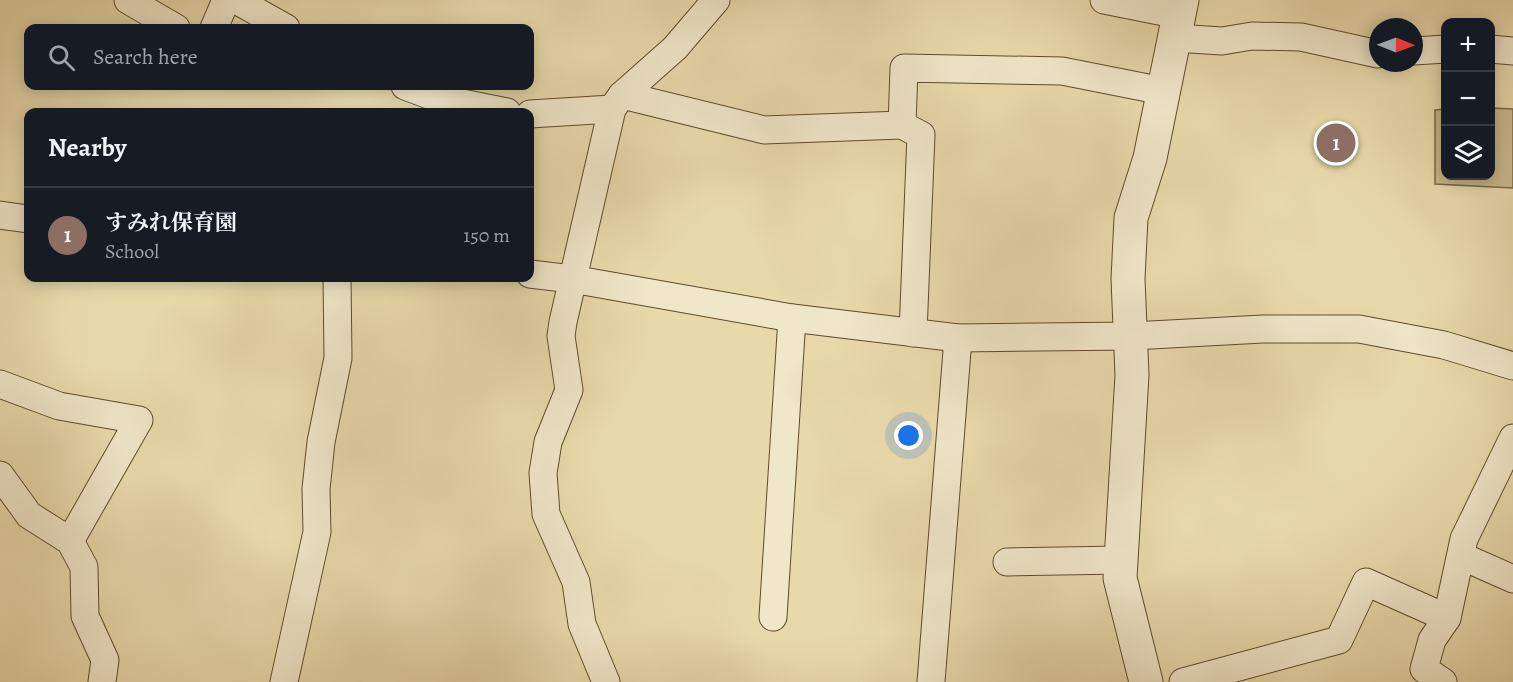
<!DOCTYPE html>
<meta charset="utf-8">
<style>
:root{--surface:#171b24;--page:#20242c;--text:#f1f3f6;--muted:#9ea1a6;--line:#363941;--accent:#c59692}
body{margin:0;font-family:Alegreya,"Noto Serif JP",serif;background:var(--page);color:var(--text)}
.controls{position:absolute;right:18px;top:18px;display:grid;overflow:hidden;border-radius:12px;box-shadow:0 3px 15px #0003}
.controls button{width:54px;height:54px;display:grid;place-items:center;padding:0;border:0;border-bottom:2px solid var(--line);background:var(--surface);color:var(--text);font:30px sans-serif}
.compass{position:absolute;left:1369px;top:18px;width:54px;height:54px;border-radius:50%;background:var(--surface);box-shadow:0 3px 15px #0003;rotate:91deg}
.you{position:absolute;left:909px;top:436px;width:21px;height:21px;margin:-15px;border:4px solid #fff;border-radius:50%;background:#1a73e8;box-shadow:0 0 0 9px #1a73e833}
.badge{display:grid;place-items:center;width:39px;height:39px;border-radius:50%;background:var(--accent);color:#fff;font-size:20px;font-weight:700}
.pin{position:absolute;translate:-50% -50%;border:3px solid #fff;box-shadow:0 2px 6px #0006}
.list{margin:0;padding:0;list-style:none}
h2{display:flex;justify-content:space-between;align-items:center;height:78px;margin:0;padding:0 24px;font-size:26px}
h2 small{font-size:20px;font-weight:400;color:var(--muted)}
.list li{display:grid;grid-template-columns:39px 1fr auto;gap:18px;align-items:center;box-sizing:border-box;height:96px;padding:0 24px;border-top:2px solid var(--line)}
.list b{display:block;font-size:22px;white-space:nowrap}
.list p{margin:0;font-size:20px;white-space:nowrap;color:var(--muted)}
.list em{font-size:20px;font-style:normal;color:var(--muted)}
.icon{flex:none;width:33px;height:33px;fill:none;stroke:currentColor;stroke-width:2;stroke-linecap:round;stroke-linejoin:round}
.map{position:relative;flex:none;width:1513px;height:682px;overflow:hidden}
.search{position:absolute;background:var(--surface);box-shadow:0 3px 15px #0003;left:24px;top:24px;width:510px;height:66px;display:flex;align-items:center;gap:15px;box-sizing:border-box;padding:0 21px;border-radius:12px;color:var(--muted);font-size:22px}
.panel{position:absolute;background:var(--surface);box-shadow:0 3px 15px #0003;left:24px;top:108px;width:510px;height:174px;border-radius:12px}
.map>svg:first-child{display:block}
.green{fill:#c9b98e;stroke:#7e6a47;stroke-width:1.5}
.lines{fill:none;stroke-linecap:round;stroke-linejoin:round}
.minor-casing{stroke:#604a2b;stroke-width:29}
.tertiary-casing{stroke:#604a2b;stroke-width:35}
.minor{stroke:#f0e6c8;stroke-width:27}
.tertiary{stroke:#f0e6c8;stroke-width:33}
</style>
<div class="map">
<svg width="1513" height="682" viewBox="0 0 1513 682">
<rect width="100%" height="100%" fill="#e8d9ab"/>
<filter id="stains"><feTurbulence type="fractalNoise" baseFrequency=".00333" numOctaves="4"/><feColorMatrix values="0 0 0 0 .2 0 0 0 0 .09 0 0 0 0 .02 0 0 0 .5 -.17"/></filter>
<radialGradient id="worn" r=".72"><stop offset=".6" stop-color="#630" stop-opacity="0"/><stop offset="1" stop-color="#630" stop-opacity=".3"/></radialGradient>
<polygon class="green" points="1491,108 1513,109 1513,188 1435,184 1435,110 1445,109 1446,176 1490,176"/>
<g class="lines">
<defs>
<g id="minor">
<polyline points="128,0 176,28"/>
<polyline points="236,0 286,28"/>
<polyline points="1104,0 1179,15"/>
<polyline points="214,28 226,0"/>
<polyline points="1175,38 1222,41 1252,36 1301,37 1378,54"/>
<polyline points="1490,49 1513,51"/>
<polyline points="1414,51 1446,49"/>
<polyline points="405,86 437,98 507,112"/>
<polyline points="622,95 764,130 902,125 904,68 1062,71 1163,91"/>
<polyline points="530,114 612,109"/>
<polyline points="902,125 921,135 913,333"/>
<polyline points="0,215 28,219"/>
<polyline points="530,274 572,279 792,318 958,338 1132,336 1263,329 1359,329 1444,345 1513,366"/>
<polyline points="0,384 59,406 139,420 70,541"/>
<polyline points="0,475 29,515 70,541 84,567 85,616 105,660 102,682"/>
<polyline points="1461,556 1513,579"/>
<polyline points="1007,562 1121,560"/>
<polyline points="773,617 792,318"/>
<polyline points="284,682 317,532 316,489 321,442 338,358 337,278"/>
<polyline points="606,682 582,624 576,582 546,514 543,473 548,442 569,390 561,336 563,322 612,109 622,95 675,48 716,0"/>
<polyline points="931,682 958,338"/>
<polyline points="1183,682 1339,640 1366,582 1447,618 1464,539 1513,438"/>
<polyline points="1443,682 1424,669 1432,640 1447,618"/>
</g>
<polyline id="tertiary" points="1146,682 1120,578 1132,375 1128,279 1131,218 1150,158 1182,0"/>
</defs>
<use href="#minor" class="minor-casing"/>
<use href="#tertiary" class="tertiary-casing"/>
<use href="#minor" class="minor"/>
<use href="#tertiary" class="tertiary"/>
</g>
<rect width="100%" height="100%" filter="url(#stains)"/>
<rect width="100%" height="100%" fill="url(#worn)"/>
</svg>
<div class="controls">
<button>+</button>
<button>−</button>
<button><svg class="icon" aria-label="layers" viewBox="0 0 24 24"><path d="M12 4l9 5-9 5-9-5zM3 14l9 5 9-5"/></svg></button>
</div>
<svg class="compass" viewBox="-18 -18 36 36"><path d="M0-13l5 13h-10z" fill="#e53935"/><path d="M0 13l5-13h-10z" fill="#9ea1a6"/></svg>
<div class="you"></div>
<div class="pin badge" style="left:1336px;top:143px;background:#8d6e63">1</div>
<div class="search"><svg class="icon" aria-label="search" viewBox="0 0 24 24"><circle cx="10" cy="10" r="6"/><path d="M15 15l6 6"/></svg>Search here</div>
<section class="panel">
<h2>Nearby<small></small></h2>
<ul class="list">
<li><span class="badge" style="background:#8d6e63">1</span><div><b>すみれ保育園</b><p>School</p></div><em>150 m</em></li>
</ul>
</section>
</div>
